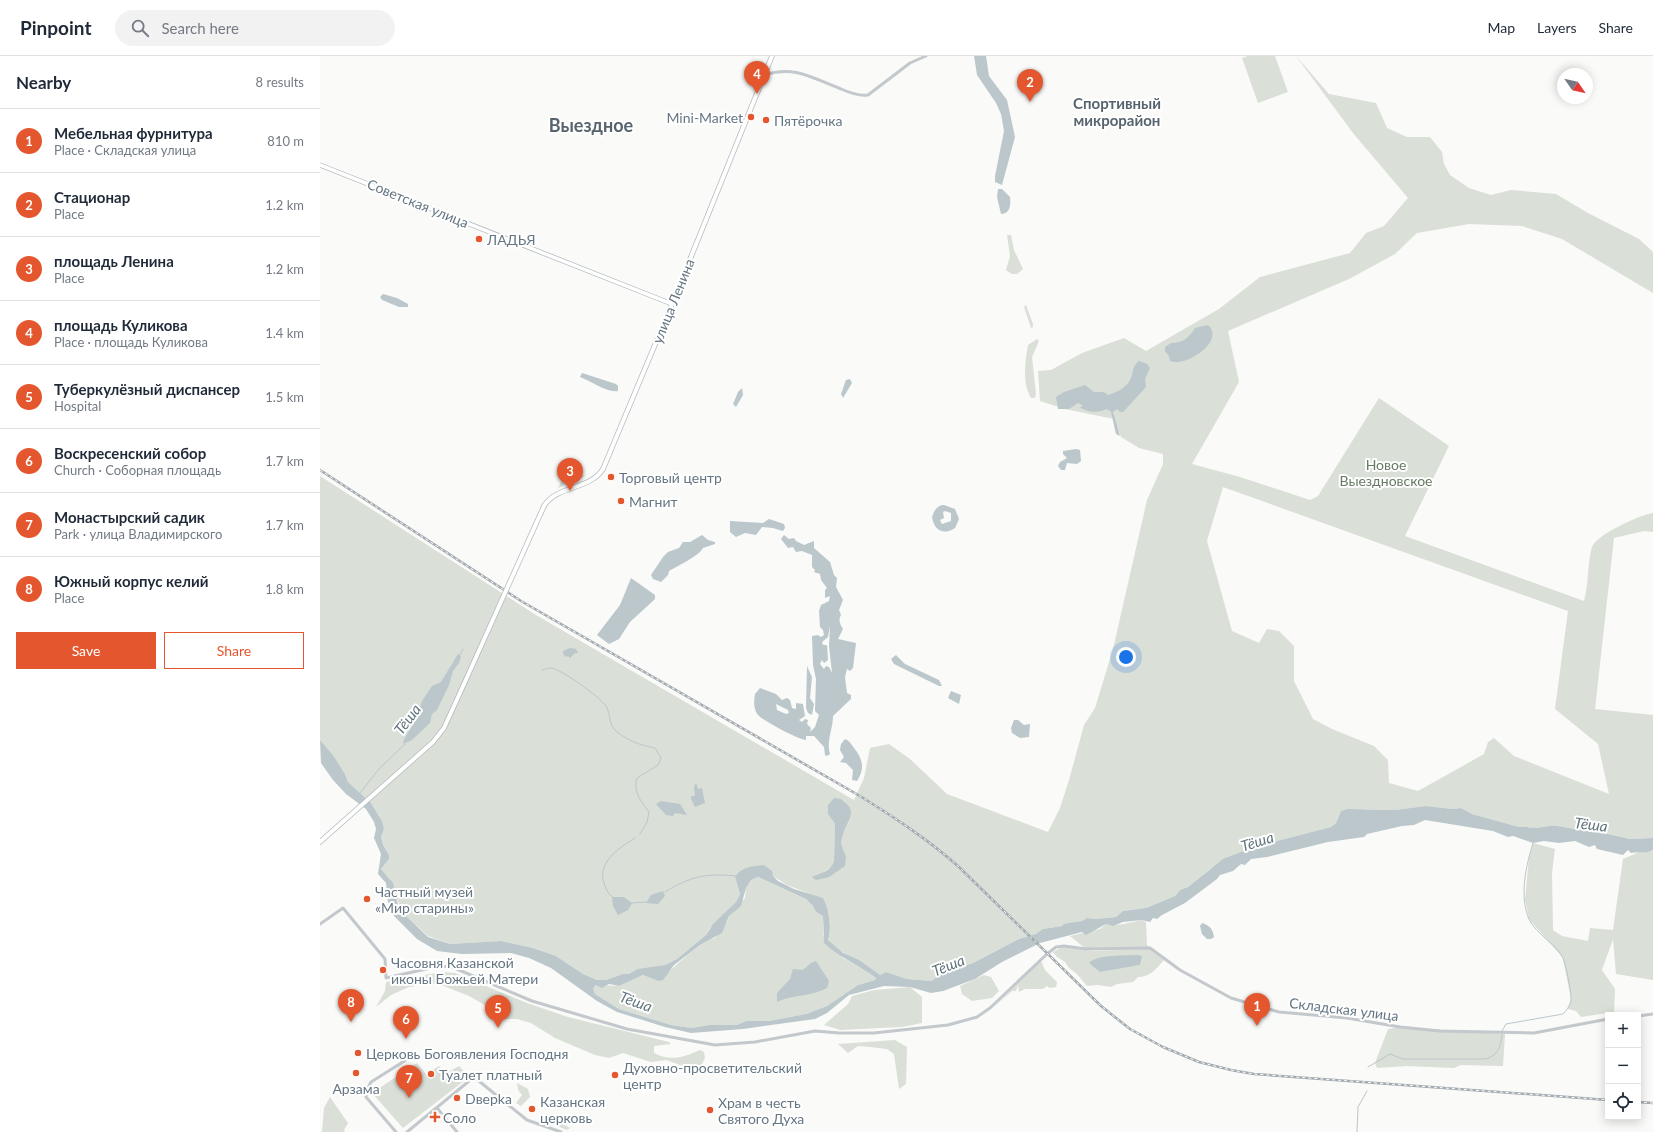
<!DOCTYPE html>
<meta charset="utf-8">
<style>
:root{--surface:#fff;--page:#f2f2f3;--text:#1f2937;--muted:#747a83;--line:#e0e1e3;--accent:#e4572e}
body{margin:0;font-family:Lato,sans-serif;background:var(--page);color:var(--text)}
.controls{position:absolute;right:12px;bottom:12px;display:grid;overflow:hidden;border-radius:0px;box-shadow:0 2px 10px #0003}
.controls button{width:36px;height:36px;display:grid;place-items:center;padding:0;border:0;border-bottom:1px solid var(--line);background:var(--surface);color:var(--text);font:20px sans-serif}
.compass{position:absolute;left:1237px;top:12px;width:36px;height:36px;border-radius:50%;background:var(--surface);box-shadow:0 2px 10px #0003;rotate:124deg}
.you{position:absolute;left:806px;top:601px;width:14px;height:14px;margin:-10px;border:3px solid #fff;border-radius:50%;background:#1a73e8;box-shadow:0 0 0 6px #1a73e833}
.badge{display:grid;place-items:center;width:26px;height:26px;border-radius:50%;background:var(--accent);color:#fff;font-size:13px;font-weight:700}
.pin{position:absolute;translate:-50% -33px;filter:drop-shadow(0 1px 2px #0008)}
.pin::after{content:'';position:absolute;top:21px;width:14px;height:12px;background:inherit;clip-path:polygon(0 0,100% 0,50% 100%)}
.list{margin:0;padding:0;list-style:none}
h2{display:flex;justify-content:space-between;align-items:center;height:52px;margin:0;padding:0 16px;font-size:17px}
h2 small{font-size:13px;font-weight:400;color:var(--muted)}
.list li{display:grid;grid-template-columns:26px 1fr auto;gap:12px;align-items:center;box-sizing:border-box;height:64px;padding:0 16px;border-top:1px solid var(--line)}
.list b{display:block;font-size:15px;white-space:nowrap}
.list p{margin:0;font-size:13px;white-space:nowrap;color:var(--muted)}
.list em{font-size:13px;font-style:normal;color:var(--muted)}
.actions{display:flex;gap:8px;padding:12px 16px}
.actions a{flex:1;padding:9px 0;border:1px solid var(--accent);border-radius:0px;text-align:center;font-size:14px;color:var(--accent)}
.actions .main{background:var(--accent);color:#fff}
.icon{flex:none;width:22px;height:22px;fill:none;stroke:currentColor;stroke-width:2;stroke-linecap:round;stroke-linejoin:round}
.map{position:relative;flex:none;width:1333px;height:1076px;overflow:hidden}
header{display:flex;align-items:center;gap:24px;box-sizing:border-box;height:56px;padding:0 20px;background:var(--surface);border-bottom:1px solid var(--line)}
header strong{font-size:19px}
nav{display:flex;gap:22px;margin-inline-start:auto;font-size:14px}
.search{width:280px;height:36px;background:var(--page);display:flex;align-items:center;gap:10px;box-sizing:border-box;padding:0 14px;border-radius:22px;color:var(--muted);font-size:15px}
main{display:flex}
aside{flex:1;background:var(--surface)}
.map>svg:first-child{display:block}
.green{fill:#dadfd7;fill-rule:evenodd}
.water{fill:#bbc7cb;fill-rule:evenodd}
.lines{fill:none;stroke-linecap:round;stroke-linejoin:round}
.stream{stroke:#bbc7cb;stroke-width:1}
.secondary-casing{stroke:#b3babf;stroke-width:5}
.primary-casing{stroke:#b5babe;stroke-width:5.5}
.tertiary{stroke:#c3c8cc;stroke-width:3}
.secondary{stroke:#fff;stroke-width:3.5}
.primary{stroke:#fff;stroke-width:4}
.rail-casing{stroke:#a2aab0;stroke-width:2.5}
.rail{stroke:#fff;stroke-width:1;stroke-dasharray:3;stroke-linecap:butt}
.primary-bridge-casing{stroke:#b5babe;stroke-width:5.5;stroke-linecap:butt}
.primary-bridge{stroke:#fff;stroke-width:4}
.poi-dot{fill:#e4572e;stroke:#fff;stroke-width:1.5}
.labels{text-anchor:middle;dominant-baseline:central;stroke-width:4;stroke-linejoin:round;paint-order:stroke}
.poi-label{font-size:14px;fill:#657683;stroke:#fff;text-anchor:start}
.street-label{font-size:14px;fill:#657683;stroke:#fff}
.park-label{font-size:14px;fill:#687a64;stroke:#fff}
.neighbourhood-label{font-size:15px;font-weight:bold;fill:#57646e;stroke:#fff}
.water-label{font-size:15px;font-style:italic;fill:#60757c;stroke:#fff}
.district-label{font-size:18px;font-weight:bold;fill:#57646e;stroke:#fff}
</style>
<header>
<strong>Pinpoint</strong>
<div class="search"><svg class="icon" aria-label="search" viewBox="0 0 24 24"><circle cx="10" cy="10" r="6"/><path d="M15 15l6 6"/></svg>Search here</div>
<nav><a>Map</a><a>Layers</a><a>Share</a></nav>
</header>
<main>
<aside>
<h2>Nearby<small>8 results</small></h2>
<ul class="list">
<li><span class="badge">1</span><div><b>Мебельная фурнитура</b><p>Place · Складская улица</p></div><em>810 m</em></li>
<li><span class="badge">2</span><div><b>Стационар</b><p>Place</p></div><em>1.2 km</em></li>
<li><span class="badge">3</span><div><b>площадь Ленина</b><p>Place</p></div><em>1.2 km</em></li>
<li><span class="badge">4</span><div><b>площадь Куликова</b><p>Place · площадь Куликова</p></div><em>1.4 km</em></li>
<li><span class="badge">5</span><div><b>Туберкулёзный диспансер</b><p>Hospital</p></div><em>1.5 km</em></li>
<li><span class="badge">6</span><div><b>Воскресенский собор</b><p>Church · Соборная площадь</p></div><em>1.7 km</em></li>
<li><span class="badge">7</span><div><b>Монастырский садик</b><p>Park · улица Владимирского</p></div><em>1.7 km</em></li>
<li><span class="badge">8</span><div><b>Южный корпус келий</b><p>Place</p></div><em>1.8 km</em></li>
</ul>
<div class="actions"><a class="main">Save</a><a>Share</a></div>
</aside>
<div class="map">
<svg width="1333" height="1076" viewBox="0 0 1333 1076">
<rect width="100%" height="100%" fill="#fafaf8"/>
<path class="green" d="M928,0H955L968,36L938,47L922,2Z
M976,0L1009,38L1056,47L1067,72L1087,81H1110L1122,96L1124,108L1130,119L1149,132L1171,139L1191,134L1236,138L1268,157L1319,183L1333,196V237L1242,183L1202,170L1149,168L1097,177L1075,198L1029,223L908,275L919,326L872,408L920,421L990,444L998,440L1059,342L1129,390L1085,480L1264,545C1269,528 1267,508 1272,491C1277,478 1320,459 1333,457V476L1324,475L1294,482L1275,653L1333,659V782L1310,783L1275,775C1268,776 1246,771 1237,770C1230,769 1222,772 1215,772C1209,772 1205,770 1199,771L1152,758L1141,752L1133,753L1106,750L1075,754L1044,753L1021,755L1016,767L1011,771L937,790L890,813L868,831L860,834L855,840L826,852L803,855L796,861L777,863L767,862L762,865L742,870L723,873L717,878L699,883L653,907L621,917L612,925L587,923L566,916L560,919C542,908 522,899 508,884C512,872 509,853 503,843L467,829L453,820L415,821L420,838L416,846L389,873L386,879L357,903L345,909L324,913L309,918H303L286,924H277L263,918L236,900L213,892L181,885L130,888L108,880L82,856L69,822L61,813L69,803V799L63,789L61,781L64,773L62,765L51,747L28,726L25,718L13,699L0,684V420L216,559L534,744L544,722L550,692L569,688L590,703L627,738L728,776L740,752L749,724L764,669L775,652L793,593L827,444L843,408V398L819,392L801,381L794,363L745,353L720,345L718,315L731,314L762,297L804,282L826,295L899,253L940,221L1030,197L1046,177L1064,170L1088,142L1033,77ZM903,431L1248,555L1235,653L1278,688L1289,738L1194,700L1174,682L1168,686L1164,698L1098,735L1069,727L1068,704L1054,690L1012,673L993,663L974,625V590L959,575L947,573L939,587L912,575L887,485ZM508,758L530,763L522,779V793L509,821L502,817L512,810L514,805L515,768Z
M687,179H691L694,194L703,213L697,218H692L686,214L690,200Z
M706,249L713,268V271L711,272L704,251Z
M717,283L719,285L712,301L716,338L715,342H711C702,327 705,306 708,289Z
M247,414L265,420L238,432Z
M1213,787L1235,793L1232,817L1233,874L1242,880L1268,885L1270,872L1293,874L1303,803L1319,796L1333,795V924L1296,918L1293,883L1282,914L1295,933L1294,956L1261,961L1256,955L1248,953L1251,943L1243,902L1209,863L1205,844L1209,801Z
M438,821L486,843L493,850L496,856L503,860V879L523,902L546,915L556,922L555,924L538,929L507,950L486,958L449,965H426L417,969H389L372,972L351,969L299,953L275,938L273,932L276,929L299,930L323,919L338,925C352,914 378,886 395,882L407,866L409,860L425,842L426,832L431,824Z
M822,864L826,866L827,889L830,892L766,893L750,880L780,873L786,868C797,871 811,866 822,864Z
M742,891L772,895L829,893L844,904C836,913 830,921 818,921L813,926L797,928L791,931L778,929L767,930L757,918L749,912L745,906L737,901L733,896ZM808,900L820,909L791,913L776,903Z
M721,905L725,914L737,926L736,931L730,932L727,930L723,933H705L699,936L698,929L696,935H692L672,953Z
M122,916L135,917L207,947L248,961L349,986L351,988L334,990V997C351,1006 364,1001 380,994L384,996L385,1002L377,1018L373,1019L363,1010L346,1004L331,1006L303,997L289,1002L275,999L235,982L211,967L197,963H184L170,952L149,940L116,927L89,931L71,939L56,951L65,935L66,926Z
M664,919L671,921L679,935L672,942L652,945L642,938L640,930Z
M590,931L602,941V967L582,971L520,974L504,969L528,948L532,940L554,934Z
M1080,971L1185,978L1183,1010L1141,1009L1134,1012L1087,1010L1057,1012L1055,1007L1068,973Z
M575,984L587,991L586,1028L579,1033L574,998L567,993L550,991L538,990L528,997L518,988Z
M97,1007L106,1018L119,1010L125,1018L139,1010L149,1021L83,1072L52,1037Z
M197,1027L208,1033L210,1041L201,1050L196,1047L202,1039L198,1034Z
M10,1041L28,1067L24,1074L25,1076H2L4,1052Z
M227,1059L250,1072L247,1074L227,1066Z"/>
<path class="water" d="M654,0H666L669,20L687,44L695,81L682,129L675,126V120L684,75L681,58L676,47L657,19Z
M678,133H682L690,141C691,149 690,158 681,158L677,141Z
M63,238L77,242L88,248V251H79L62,244L60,241Z
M888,269C906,285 865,312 850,305L849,300L845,295V291L851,287C863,287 869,282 875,272Z
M819,305L827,308L830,312L825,323L826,331L803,356H800L797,353L793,356L800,380L796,378L791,356L787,353C777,357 770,357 759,351H762V349L758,347L749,353H738L736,341L744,336L765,329L774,336H784L788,339C796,337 808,331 811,322C813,316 813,309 819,305Z
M262,317L296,328L298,330V335C287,337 271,325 260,321Z
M530,323L532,327L523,342L521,338L526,324Z
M422,332L423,339L416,351L413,348L418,336Z
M756,393L760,394L761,405L757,408L747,407L745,414H741L738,410L740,406L747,402L743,398V395Z
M624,449L635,453L639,463L635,472C623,480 614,474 612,461C614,455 617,449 624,449ZM625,455L631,457V465L622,468L620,464L624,462L623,456Z
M449,463L464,468L465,472L463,475L453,472L442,471L436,479L425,477L416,481L410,476V465L443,467Z
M382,479L388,484L395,486V488L383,492C379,500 357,510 349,515L348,519L341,526L333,523L331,519L343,501L348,496L359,492L363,486H370Z
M464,479L469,483L474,482L476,485L484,489L494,485V492L510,506L514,519L517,522L516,531L523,544L519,554L521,559C518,564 520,568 523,573L518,583L536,587L533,612L530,615L527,613L525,621L527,637L531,639V643L513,660C513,673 506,685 510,698L507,700L505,699L504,691L494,680H486V684C479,684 442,664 438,659C433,653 434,644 435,638L440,632L456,638L462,644L467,642L470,644L472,652L476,653V647L483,648L485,660L479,664L482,666L485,663L488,664L487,668L491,672L490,676L495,671L499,659L495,655L496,623L493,609L492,580L498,579L501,581L504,579L503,574L500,571L499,555L501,549L509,545L510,540L505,542V534L507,532L501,524L500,518L494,516L495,514L492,511V499L482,495L476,496L473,491L468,492L461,483ZM510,570L509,590L512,617L509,611L506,610L504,613L500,608L502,604L504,607L508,604L507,589H503L502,586L508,581ZM456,648L468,654L469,657L466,658L457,654Z
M311,522L335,539V543L310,566L299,583L289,588L277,579L300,549Z
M250,592L256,593L258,597H255L250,602L248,600L246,601L243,598V595Z
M138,598L141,600L139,607L133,615L129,629L117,654L112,658L110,667L92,684L83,688L84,683L96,664L102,645L112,630L121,626Z
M576,599L585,608L619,624L622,630H619L574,608L571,603Z
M487,610L492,621L490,642L494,648L492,659L488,657L486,652Z
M631,635L641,639L639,648L628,642Z
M694,664H698L704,669L710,668L709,681L700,682L692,677L691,672Z
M525,683C530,685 531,688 534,692C543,703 545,713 537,725L532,724L533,714L526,707L520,706L524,701L520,694L521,688Z
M0,684L13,699L25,718L28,726L51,747L62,765L64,773L61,781L63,789L69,799V803L61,813L73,827L78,849L82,856L108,881L130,888L181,885L213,892L236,900L263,918L277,924H286L303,918H309L318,913L345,909L357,903L386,879L393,868L416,846L420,838L415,821C421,811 433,810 444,809L452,815L453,820L458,825L474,833L503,842C509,853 512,872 508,884L523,897L539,904L560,919L566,916L587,923L612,925L621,917L653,907L699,883L716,878L723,873L742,870L744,868L762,865L767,862L777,863L796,861L803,855L826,852L855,840L860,834L868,831L903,803L937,790L1011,771L1016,767L1021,755L1028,753L1075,754L1106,750L1133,753L1141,752L1152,758L1199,771C1205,770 1209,772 1215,772C1222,772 1230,769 1237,770C1246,771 1268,776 1275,775L1310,783L1333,782V794C1326,798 1318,795 1311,797L1308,794L1303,799L1277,793L1275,789L1269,791L1255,785L1239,787L1224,785L1213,787L1193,780L1188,781L1173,775L1105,764L1094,769L1082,770L1047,778L1044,781L1008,786L947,801L931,803L925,809L921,808L913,815L900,819L897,823L865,847L842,859L837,863L833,862L830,866L822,864L803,866L793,870L786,868L766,879L762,876L720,887L682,906L655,923L623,935L611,937L590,931L564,930L529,939L507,957L495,963L423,973L371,977L345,971L297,956L277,945L231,912L209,902L191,897L142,898L117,895L97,883L74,860L68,846L66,827L58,818L61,798L54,782L56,773L54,766L46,753L26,738L13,724L1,707ZM438,821L486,843L493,850L496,856L503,860L504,887C520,902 539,909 556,922L555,924L538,929L507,950L486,958L449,965H426L417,969H389L372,972L351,969L299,953L275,938L273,932L276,929L282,932L289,928L299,930L323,919L338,925L343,924L354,909L380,889L402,877L409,860L421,850L426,832L431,824Z
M376,727L378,733L382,732L385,747L375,751L371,743V740H375L374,731Z
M514,742L521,743C523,745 528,749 530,752C536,766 512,778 526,800L525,810L509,821L496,824L492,821C501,817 511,815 514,805L515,768L508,758V749Z
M341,745L360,748L367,759L355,757L353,760L346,759L336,748Z
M343,835L345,840L338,848L326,847L331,839Z
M292,841H304L312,847L308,854L298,859L293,850Z
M882,867C889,869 893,873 894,881L891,883H887L882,878L880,870Z
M818,899L822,900L820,909L785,915L780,916L769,907C778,898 805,900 818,899Z
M496,905L509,925L507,932C491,941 473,938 457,946V937L470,923L473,913L483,914L491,907Z"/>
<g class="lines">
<path class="stream" d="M140,599L143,593
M222,614C225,613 228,612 231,612C241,613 280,641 286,650C291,658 288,668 296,675C308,685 320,689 335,692L341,702L338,709L317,722C313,737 321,745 329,756L327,766L320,778
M40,737L59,713L85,688
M345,836C371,820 387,817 416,820
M294,842C289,839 287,835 285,830C275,807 299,792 315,782
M312,847L326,846
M1182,975L1186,968L1243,958C1247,954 1249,951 1251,945C1252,938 1246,910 1243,902C1238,890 1215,877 1209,863C1199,841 1206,809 1213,787
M1048,1011L1070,998L1083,1003H1166C1178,999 1181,991 1182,978
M1037,1076L1038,1051L1047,1035"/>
<g class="secondary-casing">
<path id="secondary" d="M0,109L352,248"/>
</g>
<g class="primary-casing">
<path id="primary" d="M224,450C237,429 270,434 283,413L352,248L452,0
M0,786L113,686L124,672L144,628"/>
</g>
<path class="tertiary" d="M444,19C475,9 492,22 521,33C530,37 538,40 548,39L590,7L606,0
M0,868L23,852L65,903L66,922L119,910L132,911L212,945L307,973L395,989L435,986L495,975L519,977H554L628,969L657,961L670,952L727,898L736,891L744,890L766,893L830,892L860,914L911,942L959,956L1027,962L1080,971L1120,975L1214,977L1288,963
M1318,960L1333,958
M117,1052L137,1076
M76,1076L46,1041L47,1034L51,1026L94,999
M87,1076L154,1021L207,1064L241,1076"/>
<use href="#secondary" class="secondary"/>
<use href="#primary" class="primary"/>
<g class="rail-casing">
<path id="rail" d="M0,414L201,545L540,740C575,762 609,784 639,811L781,950L810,973L843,991L879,1006L911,1014L934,1018L1288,1044
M1318,1046L1333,1047"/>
</g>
<use href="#rail" class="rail"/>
<g class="primary-bridge-casing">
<path id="primary-bridge" d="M144,628L224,450"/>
</g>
<use href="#primary-bridge" class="primary-bridge"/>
</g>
<g class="poi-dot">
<circle cx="431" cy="61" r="4"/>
<circle cx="446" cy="64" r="4"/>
<circle cx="159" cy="183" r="4"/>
<circle cx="291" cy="421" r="4"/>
<circle cx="301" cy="445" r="4"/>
<circle cx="47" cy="843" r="4"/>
<circle cx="63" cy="914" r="4"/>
<circle cx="38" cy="997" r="4"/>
<circle cx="36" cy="1017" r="4"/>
<circle cx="111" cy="1018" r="4"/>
<circle cx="295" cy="1019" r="4"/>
<circle cx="137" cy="1042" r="4"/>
<circle cx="212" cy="1053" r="4"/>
<circle cx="390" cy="1054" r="4"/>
<path d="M113 1055h4v4h4v4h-4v4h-4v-4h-4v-4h4z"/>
</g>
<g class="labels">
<g class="poi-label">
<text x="423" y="61" text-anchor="end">Mini-Market</text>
<text x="454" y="64">Пятёрочка</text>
<text x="167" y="183">ЛАДЬЯ</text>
<text x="299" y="421">Торговый центр</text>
<text x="309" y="445">Магнит</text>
<text x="55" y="835">Частный музей<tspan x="55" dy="16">«Мир старины»</tspan></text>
<text x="71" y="906">Часовня Казанской<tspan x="71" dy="16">иконы Божьей Матери</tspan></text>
<text x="46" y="997">Церковь Богоявления Господня</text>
<text x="303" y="1011">Духовно-просветительский<tspan x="303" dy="16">центр</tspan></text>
<text x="119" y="1018">Туалет платный</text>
<text x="36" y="1032" text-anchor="middle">Арзама</text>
<text x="145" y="1042">Dверkа</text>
<text x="220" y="1045">Казанская<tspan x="220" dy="16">церковь</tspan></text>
<text x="398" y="1046">Храм в честь<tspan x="398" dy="16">Святого Духа</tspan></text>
<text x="123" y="1061">Соло</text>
</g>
<g class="street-label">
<text transform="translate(98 147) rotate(22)">Советская улица</text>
<text transform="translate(353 245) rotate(-68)">улица Ленина</text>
<text transform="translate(1024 953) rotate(7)">Складская улица</text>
</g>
<g class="park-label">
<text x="1066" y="408">Новое<tspan x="1066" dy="16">Выездновское</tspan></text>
</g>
<g class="neighbourhood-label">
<text x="797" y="47">Спортивный<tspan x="797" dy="17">микрорайон</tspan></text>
</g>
<g class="water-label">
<text transform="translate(87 663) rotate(-53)">Тёша</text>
<text transform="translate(1271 768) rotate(7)">Тёша</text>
<text transform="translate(937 785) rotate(-17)">Тёша</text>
<text transform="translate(628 909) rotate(-22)">Тёша</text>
<text transform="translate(316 945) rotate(20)">Тёша</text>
</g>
<g class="district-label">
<text x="271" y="69">Выездное</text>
</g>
</g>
</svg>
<div class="controls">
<button>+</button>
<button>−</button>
<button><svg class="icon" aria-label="locate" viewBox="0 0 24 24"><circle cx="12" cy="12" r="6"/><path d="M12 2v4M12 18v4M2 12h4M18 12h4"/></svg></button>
</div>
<svg class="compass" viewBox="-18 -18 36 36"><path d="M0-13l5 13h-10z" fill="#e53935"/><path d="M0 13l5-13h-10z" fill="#747a83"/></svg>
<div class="you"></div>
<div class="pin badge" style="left:937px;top:970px">1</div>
<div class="pin badge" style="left:710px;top:46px">2</div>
<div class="pin badge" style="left:250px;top:435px">3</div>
<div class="pin badge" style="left:437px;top:38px">4</div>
<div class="pin badge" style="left:178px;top:972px">5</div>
<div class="pin badge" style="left:86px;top:983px">6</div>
<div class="pin badge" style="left:89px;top:1042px">7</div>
<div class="pin badge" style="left:31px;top:966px">8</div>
</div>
</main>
